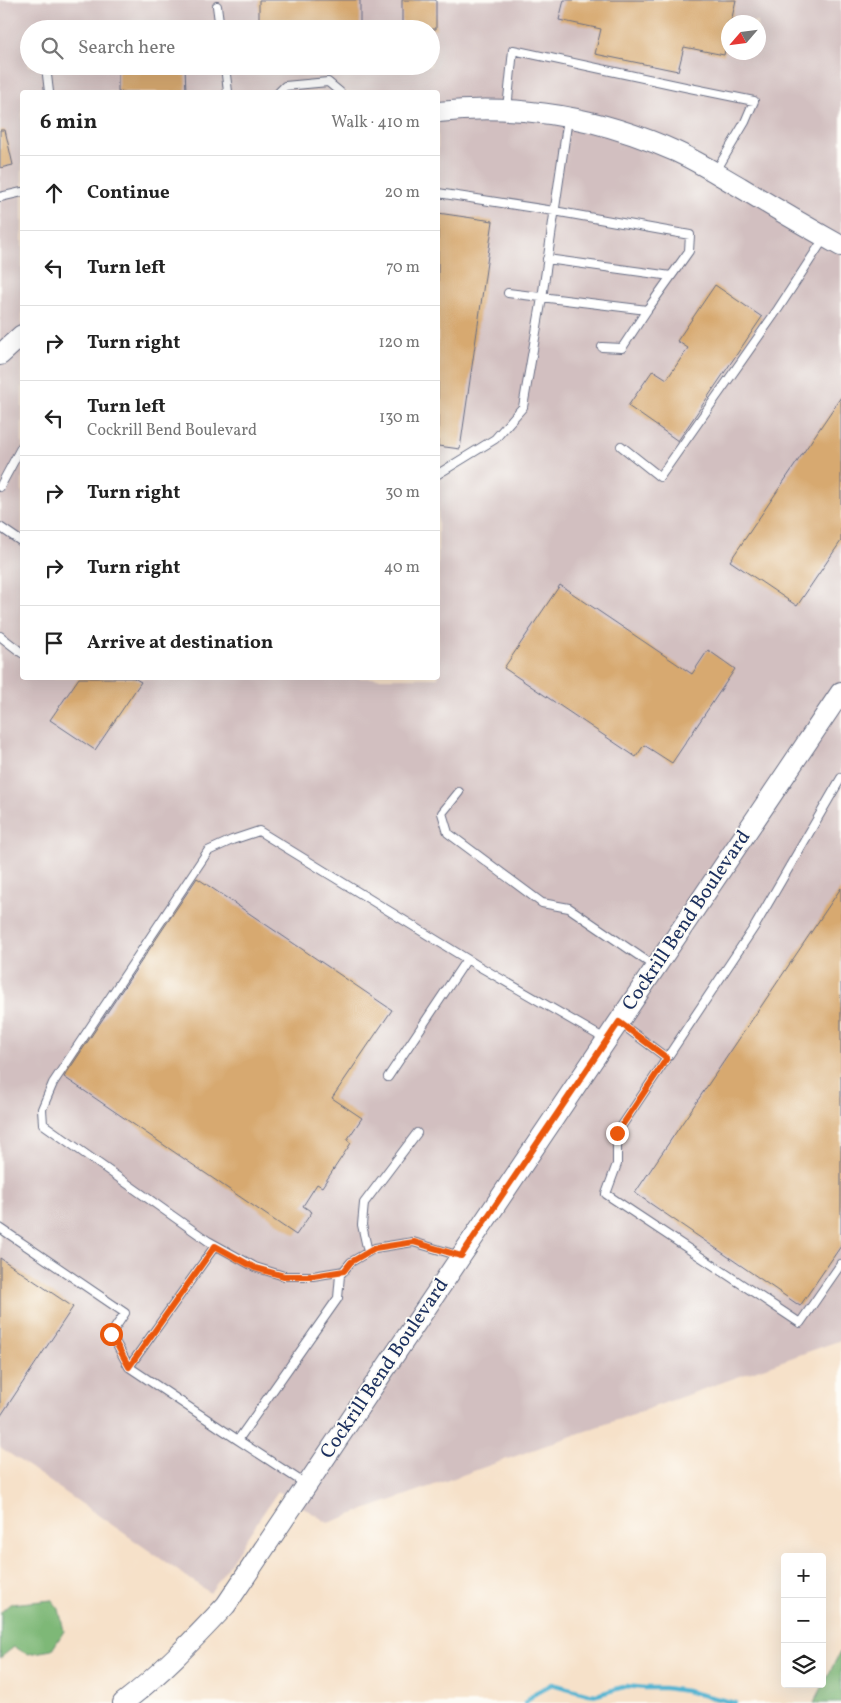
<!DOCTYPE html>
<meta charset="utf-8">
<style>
:root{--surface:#fff;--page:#f2f2f2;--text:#222;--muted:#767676;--line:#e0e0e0}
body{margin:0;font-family:Vollkorn,serif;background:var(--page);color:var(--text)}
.controls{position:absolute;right:15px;bottom:15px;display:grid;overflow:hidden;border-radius:5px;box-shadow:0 5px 20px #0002}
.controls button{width:45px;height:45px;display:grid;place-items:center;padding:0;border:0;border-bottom:1px solid var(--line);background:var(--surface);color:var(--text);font:25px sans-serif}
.compass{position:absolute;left:721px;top:15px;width:45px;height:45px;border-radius:50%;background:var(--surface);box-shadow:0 5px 20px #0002;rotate:242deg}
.stop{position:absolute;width:15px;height:15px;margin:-11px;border:4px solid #ea580c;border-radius:50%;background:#fff}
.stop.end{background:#ea580c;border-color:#fff;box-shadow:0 1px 5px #0008}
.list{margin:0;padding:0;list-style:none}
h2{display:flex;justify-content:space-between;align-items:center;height:65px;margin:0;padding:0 20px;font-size:21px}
h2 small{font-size:16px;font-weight:400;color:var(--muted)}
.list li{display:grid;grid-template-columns:32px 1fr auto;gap:15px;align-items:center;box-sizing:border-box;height:75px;padding:0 20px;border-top:1px solid var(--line)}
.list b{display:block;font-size:19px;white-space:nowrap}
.list p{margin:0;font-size:16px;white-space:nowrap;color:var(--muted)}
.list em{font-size:16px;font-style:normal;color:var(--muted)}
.icon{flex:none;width:28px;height:28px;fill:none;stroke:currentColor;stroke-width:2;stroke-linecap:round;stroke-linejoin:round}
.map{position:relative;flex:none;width:841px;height:1703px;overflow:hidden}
.search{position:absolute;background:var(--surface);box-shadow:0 5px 20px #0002;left:20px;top:20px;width:420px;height:55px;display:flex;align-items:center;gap:12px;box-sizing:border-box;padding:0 18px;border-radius:28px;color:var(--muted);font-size:19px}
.panel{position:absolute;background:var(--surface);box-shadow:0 5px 20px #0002;left:20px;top:90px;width:420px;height:590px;border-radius:5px}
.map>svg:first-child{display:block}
.industrial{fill:#d2bfc0;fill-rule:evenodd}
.forest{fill:#7eb877;stroke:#4c746a}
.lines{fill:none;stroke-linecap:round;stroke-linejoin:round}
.stream{stroke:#52b4d1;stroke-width:4.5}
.building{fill:#d7a970}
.service-casing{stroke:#686d83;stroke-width:10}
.tertiary-casing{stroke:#686d83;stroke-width:22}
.service{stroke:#fff;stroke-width:8}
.tertiary{stroke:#fff;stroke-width:20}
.route{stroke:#ea580c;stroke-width:6}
.labels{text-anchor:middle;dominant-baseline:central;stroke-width:4;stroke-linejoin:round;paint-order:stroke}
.street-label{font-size:20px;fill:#1b2f5e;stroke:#fdfcf7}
</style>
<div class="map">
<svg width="841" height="1703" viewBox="0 0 841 1703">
<rect width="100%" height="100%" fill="#fdfcf7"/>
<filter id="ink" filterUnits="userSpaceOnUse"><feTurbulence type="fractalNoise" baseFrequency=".02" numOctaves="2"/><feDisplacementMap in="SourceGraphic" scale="10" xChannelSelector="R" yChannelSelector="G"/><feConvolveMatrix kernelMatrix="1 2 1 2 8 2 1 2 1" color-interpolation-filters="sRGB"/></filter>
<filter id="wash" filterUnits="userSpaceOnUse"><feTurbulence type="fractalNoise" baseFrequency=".0096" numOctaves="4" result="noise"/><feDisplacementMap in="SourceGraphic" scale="20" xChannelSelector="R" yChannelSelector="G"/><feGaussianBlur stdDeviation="1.12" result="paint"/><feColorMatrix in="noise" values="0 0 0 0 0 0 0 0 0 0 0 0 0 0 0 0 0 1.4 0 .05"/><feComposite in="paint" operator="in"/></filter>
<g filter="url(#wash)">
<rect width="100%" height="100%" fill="#f6e1c9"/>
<path class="industrial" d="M0,0H841V1340L328,1523L278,1491L210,1593L0,1447ZM728,22H758V52H728ZM29,29H431V66H29ZM22,92H438V678H22Z"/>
<path class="forest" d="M52,1600L59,1609L64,1631L52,1650L28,1654L14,1647L0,1658L1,1612L10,1604Z
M841,1650V1703H814Z"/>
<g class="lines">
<path class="stream" d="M525,1703L535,1693L552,1684L589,1694L597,1695L626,1686L645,1688H665L686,1691L735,1703"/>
</g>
<g id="blocks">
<path class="building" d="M259,0H360V29H259Z
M402,0H436V29H402Z
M564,0H736L731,22H728V35L724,55L684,47L678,71L595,54L601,29L559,20Z
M118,66H185L186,92H118Z
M0,130H5L13,165L0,168Z
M438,213L493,221L460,449L438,446Z
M715,285L762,317L678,441L628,406L653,370L667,379L688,348L677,341Z
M841,397V541L797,606L730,561Z
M560,585L692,674L708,650L735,669L672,763L644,745L636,757L504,668Z
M79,678H134L141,682L95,750L50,720Z
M197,878L392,1010L332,1098L362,1118L347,1140L351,1143L322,1187L317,1184L303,1206L312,1212L296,1235L64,1077Z
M841,888V1246L800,1306L635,1193Z
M0,1258L73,1307L0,1417Z"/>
</g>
</g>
<g filter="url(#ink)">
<use href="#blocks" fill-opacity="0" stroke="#686d83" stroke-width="1"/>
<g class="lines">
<g class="service-casing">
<path id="service" d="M217,6L220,29
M225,66L228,92
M47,75L49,92
M279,92L285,86L328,82L340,92
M507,109L513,50L685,87L754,101L745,122L716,171
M438,193L554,211L690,235L689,251L647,310L622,348L602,347
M0,197L22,192
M547,259L671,276
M508,293L647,310
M621,446L660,477L778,309L825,237
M438,474L495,439L523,407L542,298L568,118
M0,487L22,446
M0,527L22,542
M0,636L22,653
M841,778L755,926L617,1133V1164L606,1194L800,1323L841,1264
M459,792L442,813L448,833L542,903L569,908L654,966
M620,1023L667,1058
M388,1077L467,959
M0,1228L125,1313L111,1334L129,1367
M215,1246L129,1367L238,1440
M368,1252L362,1225L364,1203L417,1133
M344,1271L313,1276H284L255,1267L208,1241L43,1124L42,1109L53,1083L208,851L232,840L259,831L475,964L605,1039
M307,1485L238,1440L338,1298L340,1275L351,1262L375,1248L413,1242L460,1256"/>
</g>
<g class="tertiary-casing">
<path id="tertiary" d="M438,112C520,103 602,118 677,152C699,162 719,175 740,187C773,207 807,227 841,246
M0,355L22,335
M123,1703C161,1674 193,1640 226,1605L841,692"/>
</g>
<use href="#service" class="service"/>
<use href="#tertiary" class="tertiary"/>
</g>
</g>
<g class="lines" filter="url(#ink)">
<path class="route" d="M111,1334L129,1367L215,1246L255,1268L284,1276H313L344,1271L351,1262L375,1248L414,1242L461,1256L619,1022L667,1058L617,1133"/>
</g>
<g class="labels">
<g class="street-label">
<text transform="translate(687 921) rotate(-56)">Cockrill Bend Boulevard</text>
<text transform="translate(385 1369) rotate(-56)">Cockrill Bend Boulevard</text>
</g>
</g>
</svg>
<div class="controls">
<button>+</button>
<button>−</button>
<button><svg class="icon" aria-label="layers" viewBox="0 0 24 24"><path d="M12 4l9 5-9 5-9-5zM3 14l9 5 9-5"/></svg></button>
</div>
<svg class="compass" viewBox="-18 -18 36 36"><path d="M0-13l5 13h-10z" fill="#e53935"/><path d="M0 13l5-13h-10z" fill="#767676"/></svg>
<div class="stop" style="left:111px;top:1334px"></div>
<div class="stop end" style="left:617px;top:1133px"></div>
<div class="search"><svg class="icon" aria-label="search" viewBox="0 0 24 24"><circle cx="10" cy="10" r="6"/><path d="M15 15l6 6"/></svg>Search here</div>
<section class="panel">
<h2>6 min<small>Walk · 410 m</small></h2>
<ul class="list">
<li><svg class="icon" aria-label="ahead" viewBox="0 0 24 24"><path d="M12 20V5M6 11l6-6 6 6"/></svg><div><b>Continue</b></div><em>20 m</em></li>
<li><svg class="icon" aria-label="left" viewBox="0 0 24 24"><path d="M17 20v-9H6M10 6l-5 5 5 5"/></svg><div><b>Turn left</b></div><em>70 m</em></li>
<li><svg class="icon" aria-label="right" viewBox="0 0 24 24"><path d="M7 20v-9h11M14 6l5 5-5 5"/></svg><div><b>Turn right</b></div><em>120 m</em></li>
<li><svg class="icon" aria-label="left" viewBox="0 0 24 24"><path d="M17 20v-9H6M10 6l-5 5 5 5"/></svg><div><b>Turn left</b><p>Cockrill Bend Boulevard</p></div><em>130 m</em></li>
<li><svg class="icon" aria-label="right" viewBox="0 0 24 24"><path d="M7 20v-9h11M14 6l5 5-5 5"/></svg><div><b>Turn right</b></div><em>30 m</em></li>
<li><svg class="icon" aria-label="right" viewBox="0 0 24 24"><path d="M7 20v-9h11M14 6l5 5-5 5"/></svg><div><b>Turn right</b></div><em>40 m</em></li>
<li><svg class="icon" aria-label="arrive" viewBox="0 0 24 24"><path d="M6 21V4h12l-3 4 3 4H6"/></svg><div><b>Arrive at destination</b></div></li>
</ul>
</section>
</div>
